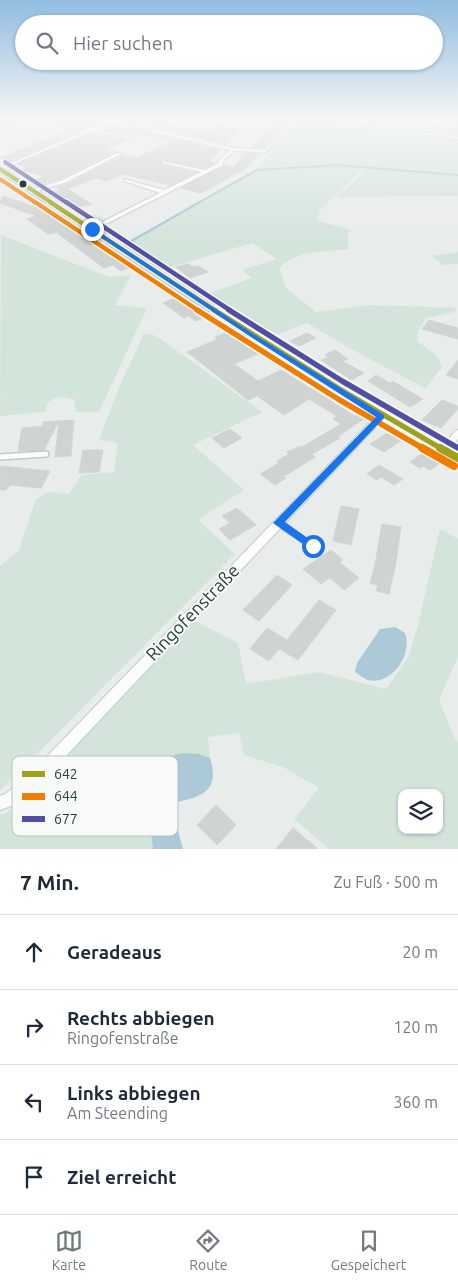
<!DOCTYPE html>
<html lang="de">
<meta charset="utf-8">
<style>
:root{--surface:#fff;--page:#f2f2f3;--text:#1f2937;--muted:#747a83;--line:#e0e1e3;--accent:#6a7c7a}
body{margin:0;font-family:Ubuntu,sans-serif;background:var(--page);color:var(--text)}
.controls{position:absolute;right:15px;bottom:15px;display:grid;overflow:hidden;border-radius:10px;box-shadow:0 1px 4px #0004}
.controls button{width:45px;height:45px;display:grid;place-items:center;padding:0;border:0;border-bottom:1px solid var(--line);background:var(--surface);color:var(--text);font:25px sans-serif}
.stop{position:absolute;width:15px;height:15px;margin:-11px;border:4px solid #1a73e8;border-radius:50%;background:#fff}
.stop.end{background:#1a73e8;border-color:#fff;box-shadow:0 1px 5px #0008}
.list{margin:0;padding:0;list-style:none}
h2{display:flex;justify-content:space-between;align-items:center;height:65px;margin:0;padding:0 20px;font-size:21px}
h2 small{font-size:16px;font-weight:400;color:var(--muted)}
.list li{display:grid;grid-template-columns:32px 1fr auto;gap:15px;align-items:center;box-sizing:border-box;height:75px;padding:0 20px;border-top:1px solid var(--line)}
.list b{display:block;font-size:19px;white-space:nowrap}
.list p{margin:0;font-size:16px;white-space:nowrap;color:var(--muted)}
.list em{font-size:16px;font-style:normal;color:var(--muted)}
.icon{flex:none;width:28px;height:28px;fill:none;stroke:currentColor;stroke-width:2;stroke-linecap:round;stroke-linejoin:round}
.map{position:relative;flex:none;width:458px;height:849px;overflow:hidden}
.search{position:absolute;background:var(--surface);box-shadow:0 1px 4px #0004;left:15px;right:15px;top:15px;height:55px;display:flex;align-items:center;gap:12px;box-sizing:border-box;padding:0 18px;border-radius:28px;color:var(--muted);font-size:19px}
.sheet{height:365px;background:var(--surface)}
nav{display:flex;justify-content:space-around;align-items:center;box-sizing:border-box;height:70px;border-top:1px solid var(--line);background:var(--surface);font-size:14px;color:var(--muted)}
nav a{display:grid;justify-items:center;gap:2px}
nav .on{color:var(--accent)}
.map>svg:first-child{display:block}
.green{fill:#d3e4db;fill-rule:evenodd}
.water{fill:#acc9d7}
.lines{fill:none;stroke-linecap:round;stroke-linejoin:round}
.stream-far1{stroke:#acc9d7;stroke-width:2}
.stream{stroke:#acc9d7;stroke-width:2.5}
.building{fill:#cfd3d2;stroke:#d1d5d4}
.service-far1-casing{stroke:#c5c9c8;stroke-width:4}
.service-casing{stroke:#c5c9c8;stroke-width:8}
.minor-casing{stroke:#c5c9c8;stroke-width:2}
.tertiary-casing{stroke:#c5c9c8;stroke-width:3}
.secondary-casing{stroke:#c2c8c6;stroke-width:3}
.service-far1{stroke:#fcfcfc;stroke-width:2.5}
.service{stroke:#fcfcfc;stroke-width:5}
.minor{fill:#fcfcfc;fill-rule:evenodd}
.tertiary{fill:#fcfcfc;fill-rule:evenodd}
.secondary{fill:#fcfcfc;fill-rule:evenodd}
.bus-1-far3-casing{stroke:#f7faf9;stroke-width:5.5}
.bus-1-far2-casing{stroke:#f7faf9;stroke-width:7}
.bus-1-far1-casing{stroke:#f7faf9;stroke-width:9}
.bus-1-casing{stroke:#f7faf9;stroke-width:11}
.bus-2-far3-casing{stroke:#f7faf9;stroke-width:5.5}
.bus-2-far2-casing{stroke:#f7faf9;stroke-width:7}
.bus-2-far1-casing{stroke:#f7faf9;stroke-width:9}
.bus-2-casing{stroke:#f7faf9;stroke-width:11}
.bus-3-far2-casing{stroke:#f7faf9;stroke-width:5.5}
.bus-3-far1-casing{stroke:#f7faf9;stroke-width:7}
.bus-3-casing{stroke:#f7faf9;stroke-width:9}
.bus-1-far3{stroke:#9da11b;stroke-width:4}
.bus-1-far2{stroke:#9da11b;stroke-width:4.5}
.bus-1-far1{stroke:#9da11b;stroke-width:5.5}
.bus-1{stroke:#9da11b;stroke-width:8}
.bus-2-far3{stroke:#ef7d00;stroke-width:4}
.bus-2-far2{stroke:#ef7d00;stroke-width:4.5}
.bus-2-far1{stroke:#ef7d00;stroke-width:5.5}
.bus-2{stroke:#ef7d00;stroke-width:8}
.bus-3-far2{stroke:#524ea2;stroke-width:4}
.bus-3-far1{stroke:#524ea2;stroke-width:4.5}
.bus-3{stroke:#524ea2;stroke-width:5.5}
.route{fill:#1a73e8}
.bus-dot{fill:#263f3d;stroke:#f7faf9;stroke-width:2}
.labels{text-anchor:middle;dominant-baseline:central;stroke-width:4;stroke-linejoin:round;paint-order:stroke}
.near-street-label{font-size:18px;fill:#263f3d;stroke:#f7faf9}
.key{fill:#f7faf9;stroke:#b8c2c1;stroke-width:1}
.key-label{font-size:14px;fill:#263f3d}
</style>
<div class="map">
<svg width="458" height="849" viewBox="0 0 458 849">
<rect width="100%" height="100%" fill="#e8eceb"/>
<path class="green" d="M297,118L458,140V174L338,164L270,167L266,169L339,166L458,175V196L336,197L363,173L360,172L319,211L318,221L351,230L347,235L349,249C328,252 292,250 279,269L287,289L316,312L369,305L457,308L454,312L426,318L418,331L417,341L437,356L442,367L425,388L351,349L307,323L268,338L202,296L252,278L242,270L277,259L252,243L161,270L122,245L257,168L270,153L266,152Z
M1,235L109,277L131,275L115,305L147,308L99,412H76L74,400C64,396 57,396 48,402L45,412L0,416Z
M458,252V264L443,265L432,256Z
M144,334L154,335L165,342L262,412L193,445L244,490L198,520L235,554L0,791V566L19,550L36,499L48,492L69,494L82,475L114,472L118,443L99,440L120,385Z
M440,529L458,539V657L439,700L455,740L458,742V849H329L294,819L319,788L285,768L244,755L239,733L208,737L210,758C188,750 167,755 145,762C133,780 123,795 124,817L151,834L153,849H0V815L6,813L35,789L193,620L238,643L246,684L319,672L386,689L408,658L418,625ZM402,793H439V830H402Z"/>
<path class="water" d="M395,627L405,633C413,654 392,686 368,680C364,679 359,674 355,672L357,663L380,629Z
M184,753L199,754L210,758C216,778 214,791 193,798C184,801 179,800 171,806L183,849H153L151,834L124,817C123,795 133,780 145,761Z"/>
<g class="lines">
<path class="stream-far1" d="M198,203L257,170L337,165L458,175"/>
<path class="stream" d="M128,243L200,202"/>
</g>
<path class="building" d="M11,118H45L50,124L56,122V118L108,119L9,162L0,158L70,130L33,121L34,120L6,130L0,128V122Z
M118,118L157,122L175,125L173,126L208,131L216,125L242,128L226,144Z
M281,118H292L265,148L252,147Z
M384,118H427L436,119V122L407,119L403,123L405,125L434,129L384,124Z
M454,118H458V134L449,133Z
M112,124L220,150L208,161L215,163L205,168L161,160L162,165L195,173L170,185L123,174L107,181L97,178L63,190L55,188L68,184L123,155L136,158L173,141L139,134L130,138L128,135L102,129Z
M92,133L126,140L105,150L114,152L62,178L44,184L33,181L44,176L21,170L28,167L18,164Z
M246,153L259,154L246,168L203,192L199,193L181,188L225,165L233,167Z
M67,189L92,204L79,207L54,192Z
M3,196L33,206L36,205L116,261L120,260L131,267L121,271L113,265L104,268L56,232L48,234L27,219L36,216L0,203Z
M188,264L193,267L199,266L208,272L190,278L176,267Z
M176,298L197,311L206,317L196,321L188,316L184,318L163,303Z
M429,320L458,328V339L422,329Z
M228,332L260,353L234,364L258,381L281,370L355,416L362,412L365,418L337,437L340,438L312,454L315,457L283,477L286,478L275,485L260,474L279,463L277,461L289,454L287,452L301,446L302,447L341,424L333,419L337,416L309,399L284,415L257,396L248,400L187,352L218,339L215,337Z
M307,333L316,338L299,346L290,341Z
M335,350L348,359L342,361L364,373L352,380L321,360L328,357L325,355Z
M458,360V379L446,375Z
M376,375L390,383L392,381L423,399L410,407L368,381Z
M442,400L458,406V409L441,428L422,420Z
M74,420L71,456L55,457L59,421L44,450L18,451L22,428L43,426V422Z
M230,429L242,438L224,448L212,438Z
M389,432L402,440L384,452L370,444Z
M83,450H103L99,472L79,473Z
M423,453L440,463L430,470L423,466L420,468L410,462Z
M379,465L403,479L394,485L381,477L377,480L367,474Z
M0,466L50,471L41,488L10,485L6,490H0Z
M341,506L359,509L351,545L333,541Z
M237,508L256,525L230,540L219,529L230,523L222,516Z
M382,524L401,527L395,568L389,594L376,591L378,585L370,583L375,565Z
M331,550L343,560L339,562L359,578L344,590L330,578L321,584L303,569Z
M277,575L292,585L259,621L243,610Z
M319,600L336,610L298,660L279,649L269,661L250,649L267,628L287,640Z
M216,805L236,825L217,845L197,825Z
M293,828L318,849H276Z"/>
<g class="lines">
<g class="service-far1-casing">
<path id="service-far1" d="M48,118L54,120L50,121"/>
</g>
<g class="service-casing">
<path id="service" d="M0,457L46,454
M279,524L313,546"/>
</g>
<g class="minor-casing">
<path id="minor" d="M110,118L233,148L266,150L268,151L266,152L234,151L223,161V165L92,231L90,230V228L160,193L124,181V179L164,190L201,172L162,163V161L205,170L218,163L219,160L230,150L112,122L96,130L128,137V139L92,131L0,170V168L110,120Z
M305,118H317L458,137V139Z
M407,121L442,125L444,126L442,127L405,123Z
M117,153L121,154L67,182L31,193L28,191L63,180Z
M381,413L384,414L385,416L384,418L35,789L14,805L0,810V796L5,794L25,779L378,414Z
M458,430V439L447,453H441L439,451L441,449L455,431Z"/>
</g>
<g class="tertiary-casing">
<path id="tertiary" d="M0,167L259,336L385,414L458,453V462L377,418L253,340L0,172Z"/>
</g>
<g class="secondary-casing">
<path id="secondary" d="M0,118H4L1,120Z"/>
</g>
<use href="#service-far1" class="service-far1"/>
<use href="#service" class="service"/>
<use href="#minor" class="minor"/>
<use href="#tertiary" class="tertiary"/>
<use href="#secondary" class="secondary"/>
<g class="bus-1-far3-casing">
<path id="bus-1-far3" d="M0,169L52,203"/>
</g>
<g class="bus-1-far2-casing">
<path id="bus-1-far2" d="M50,202L216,311"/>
</g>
<g class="bus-1-far1-casing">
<path id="bus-1-far1" d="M214,310L341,390L442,449"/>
</g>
<g class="bus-1-casing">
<path id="bus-1" d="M440,448L458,458"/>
</g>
<g class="bus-2-far3-casing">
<path id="bus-2-far3" d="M0,179L36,203"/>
</g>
<g class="bus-2-far2-casing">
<path id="bus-2-far2" d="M35,202L199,311"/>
</g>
<g class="bus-2-far1-casing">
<path id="bus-2-far1" d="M197,310L338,399L424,449"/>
</g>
<g class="bus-2-casing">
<path id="bus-2" d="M422,448L454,466"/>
</g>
<g class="bus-3-far2-casing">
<path id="bus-3-far2" d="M5,162L67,203"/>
</g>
<g class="bus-3-far1-casing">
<path id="bus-3-far1" d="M66,202L231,311"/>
</g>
<g class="bus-3-casing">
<path id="bus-3" d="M229,310L342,381L458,448"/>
</g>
<use href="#bus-1-far3" class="bus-1-far3"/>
<use href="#bus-1-far2" class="bus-1-far2"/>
<use href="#bus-1-far1" class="bus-1-far1"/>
<use href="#bus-1" class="bus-1"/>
<use href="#bus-2-far3" class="bus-2-far3"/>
<use href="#bus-2-far2" class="bus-2-far2"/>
<use href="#bus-2-far1" class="bus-2-far1"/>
<use href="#bus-2" class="bus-2"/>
<use href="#bus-3-far2" class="bus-3-far2"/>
<use href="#bus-3-far1" class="bus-3-far1"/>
<use href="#bus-3" class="bus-3"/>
</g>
<linearGradient id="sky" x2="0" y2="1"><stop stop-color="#90bce1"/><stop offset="0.5" stop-color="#f5f6f6"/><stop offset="1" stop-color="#f5f6f6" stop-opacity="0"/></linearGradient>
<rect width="458" height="237" fill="url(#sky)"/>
<path class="route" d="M90,228H93L258,337L384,415V418L285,522L316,544V549H310L273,523L376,417L254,339L90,230Z"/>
<circle class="bus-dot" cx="23" cy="184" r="4.5"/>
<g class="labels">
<g class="near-street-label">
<text transform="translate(192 612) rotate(-46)">Ringofenstraße</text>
</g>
</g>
<rect x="12" y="756" width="166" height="80" rx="8" class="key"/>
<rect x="22" y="771" width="23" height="6" fill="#9da11b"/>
<rect x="22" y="793" width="23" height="7" fill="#ef7d00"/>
<rect x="22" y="816" width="23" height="6" fill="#524ea2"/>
<g class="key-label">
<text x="54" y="779">642</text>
<text x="54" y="801">644</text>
<text x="54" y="824">677</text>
</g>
</svg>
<div class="controls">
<button><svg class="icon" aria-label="layers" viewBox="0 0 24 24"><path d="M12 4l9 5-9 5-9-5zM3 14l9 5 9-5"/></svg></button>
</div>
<div class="stop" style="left:313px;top:546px"></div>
<div class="stop end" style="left:92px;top:229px"></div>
<div class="search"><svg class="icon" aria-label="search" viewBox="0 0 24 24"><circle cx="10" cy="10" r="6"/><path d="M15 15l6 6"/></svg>Hier suchen</div>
</div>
<section class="sheet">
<h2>7 Min.<small>Zu Fuß · 500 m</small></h2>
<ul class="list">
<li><svg class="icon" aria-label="ahead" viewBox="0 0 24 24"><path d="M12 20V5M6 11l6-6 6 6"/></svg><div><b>Geradeaus</b></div><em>20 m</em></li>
<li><svg class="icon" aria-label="right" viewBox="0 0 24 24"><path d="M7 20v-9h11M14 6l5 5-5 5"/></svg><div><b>Rechts abbiegen</b><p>Ringofenstraße</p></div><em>120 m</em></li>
<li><svg class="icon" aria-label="left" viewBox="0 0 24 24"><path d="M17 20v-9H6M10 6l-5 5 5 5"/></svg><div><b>Links abbiegen</b><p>Am Steending</p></div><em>360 m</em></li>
<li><svg class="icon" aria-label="arrive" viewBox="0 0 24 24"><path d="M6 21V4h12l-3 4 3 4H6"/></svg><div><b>Ziel erreicht</b></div></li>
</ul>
</section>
<nav>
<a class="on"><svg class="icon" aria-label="map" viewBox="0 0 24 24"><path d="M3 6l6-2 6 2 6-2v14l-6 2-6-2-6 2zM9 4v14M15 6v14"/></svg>Karte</a>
<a><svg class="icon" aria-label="directions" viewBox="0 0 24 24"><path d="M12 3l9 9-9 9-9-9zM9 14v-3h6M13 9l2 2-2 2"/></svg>Route</a>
<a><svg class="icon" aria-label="saved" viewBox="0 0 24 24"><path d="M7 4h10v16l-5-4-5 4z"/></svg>Gespeichert</a>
</nav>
